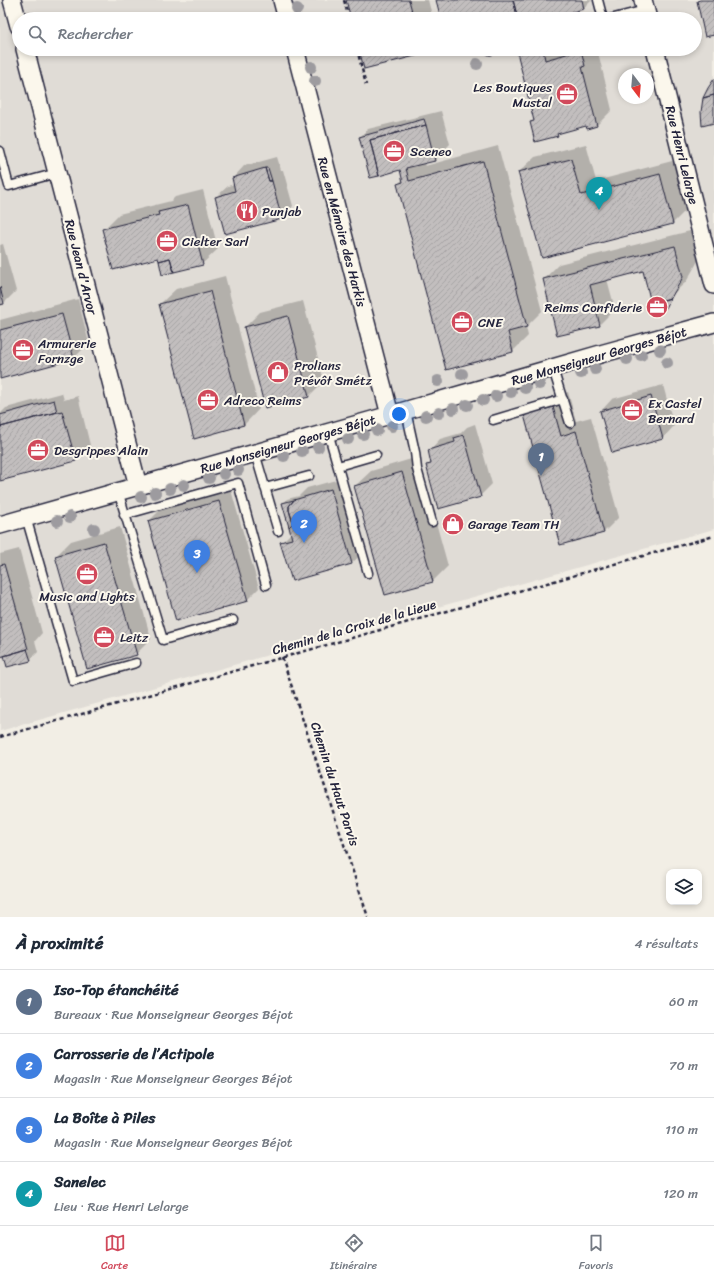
<!DOCTYPE html>
<html lang="fr">
<meta charset="utf-8">
<style>
:root{--surface:#fff;--page:#f6f6f7;--text:#1f2937;--muted:#747a83;--line:#e0e1e3;--accent:#d1495b}
body{margin:0;font-family:Sriracha,sans-serif;background:var(--page);color:var(--text)}
.controls{position:absolute;right:12px;bottom:12px;display:grid;overflow:hidden;border-radius:8px;box-shadow:0 2px 6px #0003}
.controls button{width:36px;height:36px;display:grid;place-items:center;padding:0;border:0;border-bottom:1px solid var(--line);background:var(--surface);color:var(--text);font:20px sans-serif}
.compass{position:absolute;left:618px;top:68px;width:36px;height:36px;border-radius:50%;background:var(--surface);box-shadow:0 2px 6px #0003;rotate:164deg}
.you{position:absolute;left:399px;top:414px;width:14px;height:14px;margin:-10px;border:3px solid #fff;border-radius:50%;background:#1a73e8;box-shadow:0 0 0 6px #1a73e833}
.badge{display:grid;place-items:center;width:26px;height:26px;border-radius:50%;background:var(--accent);color:#fff;font-size:13px;font-weight:700}
.pin{position:absolute;translate:-50% -33px;filter:drop-shadow(0 1px 2px #0008)}
.pin::after{content:'';position:absolute;top:21px;width:14px;height:12px;background:inherit;clip-path:polygon(0 0,100% 0,50% 100%)}
.list{margin:0;padding:0;list-style:none}
h2{display:flex;justify-content:space-between;align-items:center;height:52px;margin:0;padding:0 16px;font-size:17px}
h2 small{font-size:13px;font-weight:400;color:var(--muted)}
.list li{display:grid;grid-template-columns:26px 1fr auto;gap:12px;align-items:center;box-sizing:border-box;height:64px;padding:0 16px;border-top:1px solid var(--line)}
.list b{display:block;font-size:15px;white-space:nowrap}
.list p{margin:0;font-size:13px;white-space:nowrap;color:var(--muted)}
.list em{font-size:13px;font-style:normal;color:var(--muted)}
.icon{flex:none;width:22px;height:22px;fill:none;stroke:currentColor;stroke-width:2;stroke-linecap:round;stroke-linejoin:round}
.map{position:relative;flex:none;width:714px;height:917px;overflow:hidden}
.search{position:absolute;background:var(--surface);box-shadow:0 2px 6px #0003;left:12px;right:12px;top:12px;height:44px;display:flex;align-items:center;gap:10px;box-sizing:border-box;padding:0 14px;border-radius:22px;color:var(--muted);font-size:15px}
.sheet{height:308px;background:var(--surface)}
nav{display:flex;justify-content:space-around;align-items:center;box-sizing:border-box;height:56px;border-top:1px solid var(--line);background:var(--surface);font-size:11px;color:var(--muted)}
nav a{display:grid;justify-items:center;gap:2px}
nav .on{color:var(--accent)}
.map>svg:first-child{display:block}
.built{fill:#e0dcd6;fill-rule:evenodd}
.shadow{fill:#0003}
.building{fill:url(#building-hatch);stroke:#22223b}
.lines{fill:none;stroke-linecap:round;stroke-linejoin:round}
.service-casing{stroke:#22223b;stroke-width:11}
.minor-casing{stroke:#22223b;stroke-width:20}
.path{stroke:#22223b;stroke-width:2.5;stroke-dasharray:4 3;stroke-linecap:butt}
.service{stroke:#fbf7ec;stroke-width:8}
.minor{stroke:#fbf7ec;stroke-width:17}
.tree{fill:#9d9b9f}
.labels{text-anchor:middle;dominant-baseline:central;stroke-width:4;stroke-linejoin:round;paint-order:stroke}
.poi-label{font-size:13px;fill:#22223b;stroke:#fbf7ec;text-anchor:start}
.street-label{font-size:13px;fill:#22223b;stroke:#fbf7ec}
</style>
<div class="map">
<svg width="714" height="917" viewBox="0 0 714 917">
<defs>
<pattern id="building-hatch" width="6" height="6" patternUnits="userSpaceOnUse"><rect width="6" height="6" fill="#c2bebe"/><path d="M-1 1l2-2M0 6l6-6M5 7l2-2" fill="none" stroke="#a6a3a4"/></pattern>
</defs>
<rect width="100%" height="100%" fill="#f2eee5"/>
<filter id="ink" filterUnits="userSpaceOnUse"><feTurbulence type="fractalNoise" baseFrequency=".025" numOctaves="2"/><feDisplacementMap in="SourceGraphic" scale="8" xChannelSelector="R" yChannelSelector="G"/><feConvolveMatrix kernelMatrix="1 2 1 2 8 2 1 2 1" color-interpolation-filters="sRGB"/></filter>
<g filter="url(#ink)">
<path class="built" d="M0,0H714V529L0,731ZM19,19H695V49H19ZM624,74H648V98H624Z"/>
<path class="shadow" d="M347,0H428L433,19H352Z
M437,0H592L584,8L541,19H442Z
M360,49H426L422,53Z
M521,49H599L598,52L612,110L597,125L588,128L587,125L561,132L557,135L531,122L535,119L518,52Z
M441,111L450,144L435,160L424,163L425,166L498,146L542,311L526,327L528,336L513,351L447,368L398,184L403,179L400,169L360,137L368,129Z
M586,144L596,181L676,160L688,208L673,223L542,257L519,172L535,157Z
M277,157L281,170H283L293,206L282,218L216,197L228,186L234,184L233,178L244,166Z
M203,190L218,249L202,264L159,257L104,229L119,214L171,201L175,197Z
M690,231L698,261L686,282L674,293L669,303L665,307L644,270L607,279L615,309L599,325L544,279L559,264Z
M3,244L16,291L4,303L0,304V245Z
M225,276L259,409L244,425L195,437L160,304L176,289Z
M78,299L89,343L74,358L0,377V320Z
M303,301L324,381L309,396L245,327L260,312Z
M663,385L674,426L663,438L601,411L612,399Z
M568,392L576,421L591,417L619,517L604,532L525,415L540,400Z
M62,393L64,400L78,396L90,445L75,460L0,480V414L6,408Z
M475,424L492,484L480,496L427,466L432,462L429,451L440,439L461,433L467,427Z
M418,457L448,566L433,581L355,486L371,471Z
M343,478L364,552L352,563L292,580L282,542L291,533L283,503L287,499L299,496L307,488Z
M231,490L259,588L247,600L149,521L161,509Z
M120,527L151,639L136,654L56,556L71,541Z
M19,549L42,633L35,641L38,652L30,660L8,666L4,654L0,656V554Z"/>
<path class="building" d="M346,0H409L414,19H351Z
M436,0H513L518,19H441Z
M513,0H582L584,9L545,19H518Z
M700,0H714V35L705,37L697,1Z
M359,49H421L423,54L364,69Z
M527,49H543L545,60L581,50L585,66L582,67L597,126L587,129L586,126L557,134L558,136L535,142L530,122L534,121L517,52Z
M714,79V95L703,98L708,88Z
M714,95V123L702,126L701,112L703,98Z
M424,119L426,125L370,140L379,176L370,178L359,137Z
M426,125L435,161L406,168L409,181L483,161L527,327L508,332L513,352L446,370L397,184L403,182L400,170L379,176L370,140Z
M571,159L581,195L660,174L673,224L542,258L518,172Z
M265,168L269,181H272L282,219L225,234L215,197L235,191L232,178Z
M265,168H268L272,181H269Z
M188,205L203,265L174,272L170,258L159,261L158,258L113,270L102,229L159,215L158,212Z
M675,246L683,277L671,298L651,303L643,271L590,285L600,326L557,336L543,279Z
M170,258L174,272L162,275L159,261Z
M0,287L4,304L0,305Z
M210,291L244,425L194,439L159,304Z
M671,298L666,308L653,311L651,303Z
M62,314L74,359L0,379V330Z
M288,316L309,397L265,408L244,327Z
M651,396L663,439L612,453L600,411Z
M54,400L57,412L1,427L0,415Z
M553,407L561,436L576,431L604,533L560,545L524,415Z
M62,411L76,461L0,481V427Z
M464,435L481,497L438,509L426,465L431,464L428,450L455,442L454,438Z
M402,472L433,582L385,595L354,486Z
M331,489L352,564L292,581L280,542L292,539L289,527L293,523L289,510V506L294,500Z
M294,500L289,506V510L293,523L289,527L282,503Z
M219,501L248,601L176,621L148,521Z
M104,542L137,655L87,669L55,556Z
M4,564L28,649L0,657V565Z
M27,649L31,661L7,667L4,656Z"/>
<g class="lines">
<g class="service-casing">
<path id="service" d="M598,0L603,19
M610,19L645,10
M490,50L495,49
M0,151L9,186L57,173
M553,369L570,423
M406,411L415,452L417,469L432,522
M493,420L563,399
M328,432L368,573
M255,453L278,531
M338,466L376,455
M265,488L309,476
M118,491L163,640L233,620
M124,515L238,483L266,585
M26,517L73,681L136,663"/>
</g>
<g class="minor-casing">
<path id="minor" d="M12,0L19,26
M282,0L287,19
M643,0L648,19
M25,49L138,486
M295,49L390,415
M655,49L714,285
M0,525L390,415L604,353L714,323"/>
</g>
<path class="path" d="M344,0L349,19
M357,49L366,85
M282,657L368,917
M0,737L714,536"/>
<use href="#service" class="service"/>
<use href="#minor" class="minor"/>
</g>
<g class="tree">
<circle cx="297" cy="9" r="6"/>
<circle cx="477" cy="64" r="6"/>
<circle cx="311" cy="67" r="6"/>
<circle cx="315" cy="81" r="6"/>
<circle cx="660" cy="350" r="6"/>
<circle cx="641" cy="355" r="6"/>
<circle cx="627" cy="359" r="6"/>
<circle cx="667" cy="363" r="6"/>
<circle cx="595" cy="369" r="6"/>
<circle cx="581" cy="373" r="6"/>
<circle cx="462" cy="374" r="6"/>
<circle cx="438" cy="381" r="6"/>
<circle cx="539" cy="384" r="6"/>
<circle cx="525" cy="388" r="6"/>
<circle cx="511" cy="392" r="6"/>
<circle cx="496" cy="396" r="6"/>
<circle cx="483" cy="400" r="6"/>
<circle cx="467" cy="405" r="6"/>
<circle cx="453" cy="409" r="6"/>
<circle cx="439" cy="413" r="6"/>
<circle cx="426" cy="416" r="6"/>
<circle cx="392" cy="426" r="6"/>
<circle cx="377" cy="430" r="6"/>
<circle cx="363" cy="434" r="6"/>
<circle cx="348" cy="439" r="6"/>
<circle cx="318" cy="447" r="6"/>
<circle cx="302" cy="451" r="6"/>
<circle cx="284" cy="456" r="6"/>
<circle cx="238" cy="470" r="6"/>
<circle cx="224" cy="474" r="6"/>
<circle cx="209" cy="478" r="6"/>
<circle cx="184" cy="485" r="6"/>
<circle cx="170" cy="489" r="6"/>
<circle cx="155" cy="493" r="6"/>
<circle cx="141" cy="497" r="6"/>
<circle cx="70" cy="517" r="6"/>
<circle cx="57" cy="521" r="6"/>
<circle cx="94" cy="529" r="6"/>
</g>
</g>
<defs>
<g id="office-disc" transform="scale(1.15)"><circle r="9.5" fill="#d1495b" stroke="#fbf7ec"/><path d="M-6-3h4V-5.5h4V-3h4V5H-6ZM-1-4.5V-3h2v-1.5ZM-6 0V1H6V0Z" fill="#fff"/></g>
<g id="restaurant-disc" transform="scale(1.15)"><circle r="9.5" fill="#d1495b" stroke="#fbf7ec"/><path d="M-5-6h1v4h1v-4h1v4h1v-4h1v5L-1.5 .5V6h-2V.5L-5-1ZM5-6V6H3V1.5H1.5Q1.5-4 5-6Z" fill="#fff"/></g>
<g id="shop-disc" transform="scale(1.15)"><circle r="9.5" fill="#d1495b" stroke="#fbf7ec"/><path d="M-5-2.5h2.3a2.7 3.5 0 0 1 5.4 0H5L5.5 6h-11ZM-1.5-2.5h3a1.5 2.3 0 0 0-3 0Z" fill="#fff"/></g>
</defs>
<g fill-rule="evenodd">
<use href="#office-disc" x="567" y="94"/>
<use href="#office-disc" x="394" y="151"/>
<use href="#restaurant-disc" x="247" y="211"/>
<use href="#office-disc" x="167" y="241"/>
<use href="#office-disc" x="657" y="307"/>
<use href="#office-disc" x="462" y="322"/>
<use href="#office-disc" x="23" y="350"/>
<use href="#shop-disc" x="278" y="372"/>
<use href="#office-disc" x="208" y="400"/>
<use href="#office-disc" x="632" y="410"/>
<use href="#office-disc" x="38" y="450"/>
<use href="#shop-disc" x="453" y="524"/>
<use href="#office-disc" x="87" y="574"/>
<use href="#office-disc" x="104" y="637"/>
</g>
<g class="labels">
<g class="poi-label">
<text x="552" y="87" text-anchor="end">Les Boutiques<tspan x="552" dy="15">Mustal</tspan></text>
<text x="410" y="151">Sceneo</text>
<text x="262" y="211">Punjab</text>
<text x="182" y="241">Cielter Sarl</text>
<text x="642" y="307" text-anchor="end">Reims Confiderie</text>
<text x="478" y="322">CNE</text>
<text x="38" y="343">Armurerie<tspan x="38" dy="15">Fornzge</tspan></text>
<text x="294" y="365">Prolians<tspan x="294" dy="15">Prévôt Smétz</tspan></text>
<text x="224" y="400">Adreco Reims</text>
<text x="648" y="403">Ex Castel<tspan x="648" dy="15">Bernard</tspan></text>
<text x="54" y="450">Desgrippes Alain</text>
<text x="468" y="524">Garage Team TH</text>
<text x="87" y="596" text-anchor="middle">Music and Lights</text>
<text x="120" y="637">Leitz</text>
</g>
<g class="street-label">
<text transform="translate(682 155) rotate(76)">Rue Henri Lelarge</text>
<text transform="translate(342 232) rotate(75)">Rue en Mémoire des Harkis</text>
<text transform="translate(81 267) rotate(76)">Rue Jean d'Arvor</text>
<text transform="translate(599 356) rotate(-16)">Rue Monseigneur Georges Béjot</text>
<text transform="translate(288 444) rotate(-16)">Rue Monseigneur Georges Béjot</text>
<text transform="translate(354 627) rotate(-16)">Chemin de la Croix de la Lieue</text>
<text transform="translate(335 784) rotate(72)">Chemin du Haut Parvis</text>
</g>
</g>
</svg>
<div class="controls">
<button><svg class="icon" aria-label="layers" viewBox="0 0 24 24"><path d="M12 4l9 5-9 5-9-5zM3 14l9 5 9-5"/></svg></button>
</div>
<svg class="compass" viewBox="-18 -18 36 36"><path d="M0-13l5 13h-10z" fill="#e53935"/><path d="M0 13l5-13h-10z" fill="#747a83"/></svg>
<div class="you"></div>
<div class="pin badge" style="left:541px;top:476px;background:#5c6f8a">1</div>
<div class="pin badge" style="left:304px;top:543px;background:#3f7fe0">2</div>
<div class="pin badge" style="left:197px;top:573px;background:#3f7fe0">3</div>
<div class="pin badge" style="left:599px;top:210px;background:#0f9aa8">4</div>
<div class="search"><svg class="icon" aria-label="search" viewBox="0 0 24 24"><circle cx="10" cy="10" r="6"/><path d="M15 15l6 6"/></svg>Rechercher</div>
</div>
<section class="sheet">
<h2>À proximité<small>4 résultats</small></h2>
<ul class="list">
<li><span class="badge" style="background:#5c6f8a">1</span><div><b>Iso-Top étanchéité</b><p>Bureaux · Rue Monseigneur Georges Béjot</p></div><em>60 m</em></li>
<li><span class="badge" style="background:#3f7fe0">2</span><div><b>Carrosserie de l’Actipole</b><p>Magasin · Rue Monseigneur Georges Béjot</p></div><em>70 m</em></li>
<li><span class="badge" style="background:#3f7fe0">3</span><div><b>La Boîte à Piles</b><p>Magasin · Rue Monseigneur Georges Béjot</p></div><em>110 m</em></li>
<li><span class="badge" style="background:#0f9aa8">4</span><div><b>Sanelec</b><p>Lieu · Rue Henri Lelarge</p></div><em>120 m</em></li>
</ul>
</section>
<nav>
<a class="on"><svg class="icon" aria-label="map" viewBox="0 0 24 24"><path d="M3 6l6-2 6 2 6-2v14l-6 2-6-2-6 2zM9 4v14M15 6v14"/></svg>Carte</a>
<a><svg class="icon" aria-label="directions" viewBox="0 0 24 24"><path d="M12 3l9 9-9 9-9-9zM9 14v-3h6M13 9l2 2-2 2"/></svg>Itinéraire</a>
<a><svg class="icon" aria-label="saved" viewBox="0 0 24 24"><path d="M7 4h10v16l-5-4-5 4z"/></svg>Favoris</a>
</nav>
